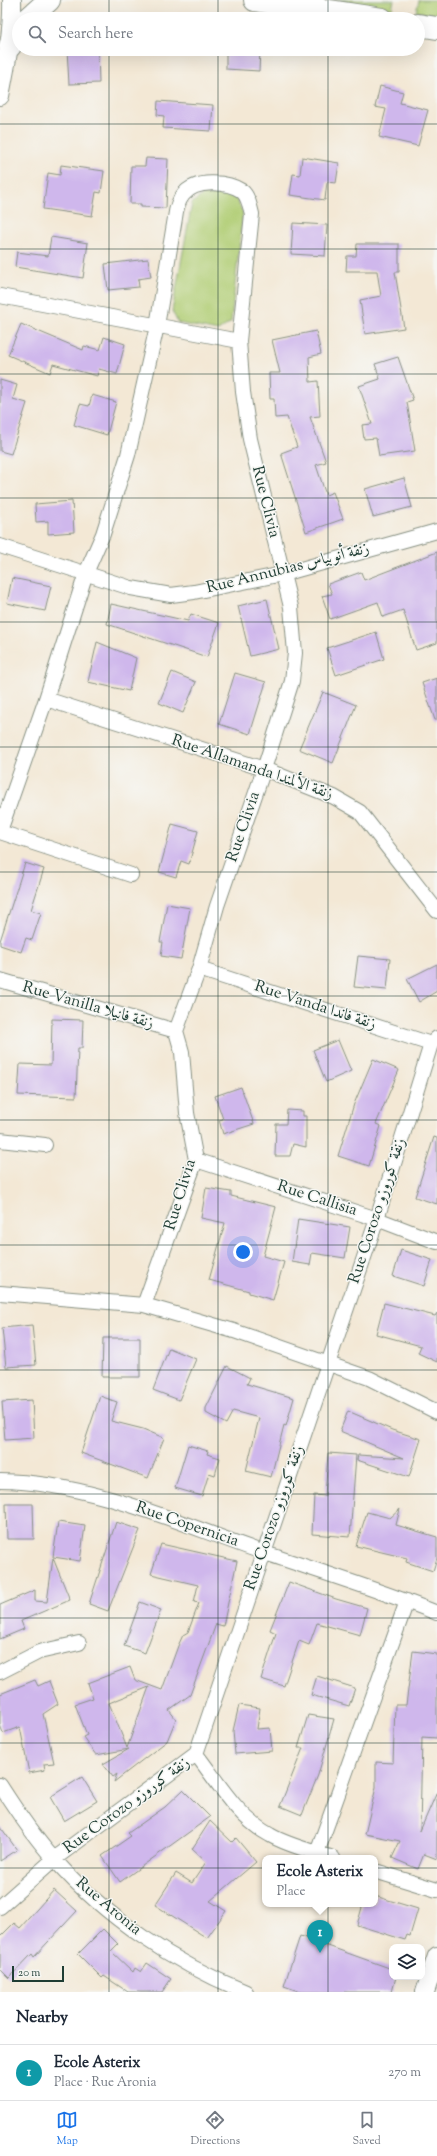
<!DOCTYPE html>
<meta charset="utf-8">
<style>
:root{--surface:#fff;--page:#f2f2f3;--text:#1f2937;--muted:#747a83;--line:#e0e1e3;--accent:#1a73e8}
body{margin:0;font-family:"Sorts Mill Goudy",Amiri,serif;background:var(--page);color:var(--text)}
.controls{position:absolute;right:12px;bottom:12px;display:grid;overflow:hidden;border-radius:8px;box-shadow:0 4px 16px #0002}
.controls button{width:36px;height:36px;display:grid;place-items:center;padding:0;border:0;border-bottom:1px solid var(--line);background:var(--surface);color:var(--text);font:20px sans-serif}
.scale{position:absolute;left:12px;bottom:10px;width:52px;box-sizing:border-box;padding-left:4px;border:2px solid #1f3d34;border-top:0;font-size:11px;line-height:14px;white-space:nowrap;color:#1f3d34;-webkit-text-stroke:3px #f6f6f2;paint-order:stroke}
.you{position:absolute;left:243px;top:1252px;width:14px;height:14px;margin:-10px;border:3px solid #fff;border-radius:50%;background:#1a73e8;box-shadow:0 0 0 6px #1a73e833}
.badge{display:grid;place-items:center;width:26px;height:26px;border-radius:50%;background:var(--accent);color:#fff;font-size:13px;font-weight:700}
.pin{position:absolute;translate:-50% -33px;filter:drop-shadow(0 1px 2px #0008)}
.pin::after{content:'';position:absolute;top:21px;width:14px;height:12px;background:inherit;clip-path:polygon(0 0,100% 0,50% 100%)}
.popup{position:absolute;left:262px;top:1855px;width:116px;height:52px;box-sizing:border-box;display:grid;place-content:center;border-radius:8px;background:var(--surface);filter:drop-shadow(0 1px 3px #0005);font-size:13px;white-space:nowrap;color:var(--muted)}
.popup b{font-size:15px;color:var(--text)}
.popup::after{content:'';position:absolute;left:50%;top:100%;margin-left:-8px;border:8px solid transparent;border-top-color:var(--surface)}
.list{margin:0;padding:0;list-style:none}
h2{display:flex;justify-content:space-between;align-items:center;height:52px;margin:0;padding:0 16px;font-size:17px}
h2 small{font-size:13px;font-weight:400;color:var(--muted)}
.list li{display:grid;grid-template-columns:26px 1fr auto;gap:12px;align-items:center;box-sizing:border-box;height:56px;padding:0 16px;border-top:1px solid var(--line)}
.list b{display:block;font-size:15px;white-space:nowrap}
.list p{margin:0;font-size:13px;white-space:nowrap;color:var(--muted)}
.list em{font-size:13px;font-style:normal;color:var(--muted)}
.icon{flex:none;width:22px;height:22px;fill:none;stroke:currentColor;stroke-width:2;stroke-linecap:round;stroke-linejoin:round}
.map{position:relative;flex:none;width:437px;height:1992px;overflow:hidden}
.search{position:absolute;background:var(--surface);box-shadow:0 4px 16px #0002;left:12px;right:12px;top:12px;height:44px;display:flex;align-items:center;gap:10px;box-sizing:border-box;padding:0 14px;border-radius:22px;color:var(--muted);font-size:15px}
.sheet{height:108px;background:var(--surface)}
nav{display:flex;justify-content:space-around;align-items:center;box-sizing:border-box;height:56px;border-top:1px solid var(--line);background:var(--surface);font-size:11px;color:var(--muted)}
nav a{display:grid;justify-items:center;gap:2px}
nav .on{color:var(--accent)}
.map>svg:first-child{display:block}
.green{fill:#b0cd73;stroke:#688554}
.building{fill:#cfb7ec;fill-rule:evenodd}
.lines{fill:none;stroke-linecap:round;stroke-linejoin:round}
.minor-casing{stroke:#899284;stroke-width:16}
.tertiary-casing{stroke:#899284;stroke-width:20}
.primary-casing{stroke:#899284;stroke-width:24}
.minor{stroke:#fff;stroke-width:14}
.tertiary{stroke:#fff;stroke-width:18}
.primary{stroke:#fff;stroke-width:22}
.grid{fill:none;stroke:#1f3d34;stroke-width:1;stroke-opacity:0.55}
.labels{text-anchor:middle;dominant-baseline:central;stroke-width:3;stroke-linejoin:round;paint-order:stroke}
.street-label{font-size:16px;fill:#1f3d34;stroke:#f6f6f2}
</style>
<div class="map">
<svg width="437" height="1992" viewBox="0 0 437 1992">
<rect width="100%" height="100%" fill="#f6f6f2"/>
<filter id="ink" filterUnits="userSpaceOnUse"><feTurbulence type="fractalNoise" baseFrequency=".025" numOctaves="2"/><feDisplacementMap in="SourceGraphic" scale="8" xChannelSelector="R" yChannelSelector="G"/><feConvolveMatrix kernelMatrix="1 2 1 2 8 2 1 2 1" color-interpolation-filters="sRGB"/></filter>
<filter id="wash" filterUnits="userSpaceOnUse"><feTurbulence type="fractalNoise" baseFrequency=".012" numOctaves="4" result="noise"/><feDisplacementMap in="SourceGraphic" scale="16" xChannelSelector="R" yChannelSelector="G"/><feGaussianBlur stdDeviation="0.9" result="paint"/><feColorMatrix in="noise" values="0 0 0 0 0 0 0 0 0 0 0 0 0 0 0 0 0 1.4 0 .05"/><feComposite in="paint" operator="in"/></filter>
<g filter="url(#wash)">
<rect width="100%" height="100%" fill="#f3e8d5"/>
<path class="green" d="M335,0H394L392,9Z
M419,0H437V15L416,12Z
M205,193L235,197L243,212L231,322L218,331L178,323L172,311L192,203Z"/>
<g id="blocks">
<path class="building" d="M67,49H98L99,83L69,84Z
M226,49H260L259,71L226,69Z
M380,86L403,92L400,103L428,110L418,146L379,137L386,109L375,107Z
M158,101L213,105L211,131L163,128L164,116L157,115Z
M302,157L339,163L336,183L327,182L325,200L290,195L293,174L300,175Z
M146,158L168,159L166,208L141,207V204H130L131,166H145Z
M61,165L104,171L101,193L96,192L92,216L43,209L48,173L60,175Z
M293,223L327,225L325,256L291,254Z
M51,237L88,243L83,278L15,267L17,252L48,256Z
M357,244H399V272H395L404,328L365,334L360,300L381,296L377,271H346L347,256H356Z
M148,259L151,277L138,279L139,287L108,290L105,264Z
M21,324L83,350L84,346L100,350L104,337L125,344L117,374L99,369L97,376L53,364L50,373L8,355Z
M316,331L321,354L309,357L310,382L318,381L320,416L310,417L326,462L316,465L326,495L333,492L343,519L306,532L281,453L297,447L287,417L275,418L274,399H270L269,373H280L272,340Z
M398,357L413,400L407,402L415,451L379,456L376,438L364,439L362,425L372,424L359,386L380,379L375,364Z
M0,380L17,385L13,399L27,403L11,454L0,451Z
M92,395L116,402L107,435L74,425L80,404L89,406Z
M404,478L412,507L373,517L365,489Z
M72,501L74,532L48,534V521L36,522L35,504Z
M437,552V643L416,650L403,610L383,617L378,602L330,619L322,596L332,594L328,584L361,572L364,580Z
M12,578L51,586L45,611L7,603Z
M267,599L279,649L250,656L238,606Z
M111,604L188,621L191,614L219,623L207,657L107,624Z
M376,632L384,659L336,675L327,648Z
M97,642L136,658L129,691L88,682Z
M172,672L196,682L183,713L159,703Z
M235,673L266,682L250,734L219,724Z
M437,678V720H435L422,683Z
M323,692L356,705L333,763L299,749Z
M172,824L198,831L189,864L181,861L176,877L159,872Z
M25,863L44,869L31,910L41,913L32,940L26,938L21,952L0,945V941Z
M167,904L190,908L181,959L161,956L163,942H160Z
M358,956L390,959L387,990L354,987Z
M437,964V991L419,1002L407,979Z
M52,1019L83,1020L82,1048H78L76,1097L18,1095L20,1064L51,1065Z
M338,1040L351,1071L326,1082L313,1050Z
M373,1059L399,1070L376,1124L381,1126L369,1166L338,1156L354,1104Z
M241,1087L254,1124L223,1134L219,1120L223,1119L215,1096Z
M287,1110L303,1111V1116H306V1147L293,1144L290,1156H275L276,1124H286Z
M434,1137L437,1138V1204L415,1197Z
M206,1188L231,1192V1196L276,1207L263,1256L284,1262L273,1300L249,1293V1291L209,1280L225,1223L201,1218Z
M298,1219L350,1227L345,1258L312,1253L310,1265L292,1262Z
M401,1250L432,1260L424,1286L393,1276Z
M384,1303L435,1316L437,1313V1362L418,1353L421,1346L376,1334Z
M32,1325L36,1365L6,1367L2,1328Z
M103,1338H140V1377H102Z
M169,1348L196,1359L179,1400L153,1390Z
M227,1366L250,1378L247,1384L294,1398L286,1426L284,1425L271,1477L246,1471L259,1418L233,1411L226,1424L206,1413V1408Z
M100,1396L117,1402L111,1421L143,1429L164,1438L148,1478L81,1453Z
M32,1400L34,1438L5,1440L2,1402Z
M348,1411L392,1430L421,1439L409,1477L357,1460L358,1455L404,1458L340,1431Z
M188,1445L208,1451L207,1454L220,1458L215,1475L209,1473L202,1496L175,1488Z
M328,1453L356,1455L350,1537L312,1534L314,1495L325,1496Z
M6,1504H33L34,1539H7Z
M400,1509L396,1525L437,1537V1558L433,1571L406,1562L407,1558L356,1546L367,1512L390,1518Z
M58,1522L85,1526L80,1561L53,1557Z
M116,1522L140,1530L108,1611L89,1604Z
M161,1544L237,1561L223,1626L216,1624L190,1695L169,1710L176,1719L167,1741L114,1782L117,1774L113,1777L103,1764L129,1749L96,1755L83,1737L87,1735L75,1704L93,1698L88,1683L130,1667L135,1680L162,1690L178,1646L183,1635L188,1632L199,1603L194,1602L198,1585L151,1574ZM149,1687L127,1748L109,1703Z
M53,1558L70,1600L21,1621L24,1629L0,1639V1605L35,1590V1601L47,1602Z
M289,1582L336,1599L367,1608L360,1635L317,1623L309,1645L299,1641L284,1686L261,1679L276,1633L270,1630Z
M140,1602L161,1610L145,1653L124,1646Z
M413,1651L437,1654V1738L422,1737L420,1831L437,1792V1859L424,1854L418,1869L392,1858L400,1841L365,1834L376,1787V1762L393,1763L395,1705H406Z
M317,1676L355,1688L349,1706L311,1695Z
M35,1680L38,1686L49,1681L58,1704L43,1714L54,1763L44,1764L45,1770L29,1773L20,1727L3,1733L0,1725V1694Z
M239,1705L260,1708L257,1729L270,1728L272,1751L235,1754L233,1731Z
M308,1715L334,1719L318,1775L302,1815L280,1806L303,1748H298Z
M82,1777L97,1801L64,1821L50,1797Z
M183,1790L210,1817L120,1882L102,1856L131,1836L128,1833L165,1807Z
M210,1821L232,1842L236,1838L256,1862L210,1901L226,1911L207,1938L155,1905L176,1873L192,1883L206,1862L192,1849Z
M0,1826L17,1850L0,1861Z
M54,1890L77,1911L34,1957L32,1954L9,1978L0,1969V1937L14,1923L20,1928Z
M375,1896L418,1909L410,1936L407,1935L405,1940L357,1925L363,1904H375Z
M103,1929L118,1944L111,1951L133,1972L135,1968L141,1972L147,1963L171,1979L162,1992H128L104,1976L102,1978L78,1954Z
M300,1936L392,1969V1977H396L392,1992H301L284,1986Z"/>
</g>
</g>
<g filter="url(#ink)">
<use href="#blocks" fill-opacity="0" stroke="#899284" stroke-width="1"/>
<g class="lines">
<g class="minor-casing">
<path id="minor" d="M0,296L239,341
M0,546L131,588L171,595L194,592L283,574L437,531
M46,699L264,769L334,797L360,812L437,911
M0,831L46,699L86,573L103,534L128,455L157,326L175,218C176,210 178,201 183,195C195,179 227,181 242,191C248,196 250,206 252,214L239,341L243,392L250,439L291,607L295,653L292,681L264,769L217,906L199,969L176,1031L182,1052L187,1113L196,1160L144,1305
M0,832L131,875
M199,969L431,1044
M0,980L176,1031
M0,1140L45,1145
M196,1160L377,1219L437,1242
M0,1293L144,1305L234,1331L369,1378L437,1412
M0,1481C91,1482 178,1523 262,1552C321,1572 380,1590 437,1613
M0,1672L39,1652L79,1643
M196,1754C218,1782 238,1818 270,1835C289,1846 312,1851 333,1858
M0,1785C16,1810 34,1837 54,1859C106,1918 174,1963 246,1992
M317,1853L407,1601
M375,1871L437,1890
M0,1907L54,1859L196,1754L377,1219L431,1044L437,1038"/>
</g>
<g class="tertiary-casing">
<path id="tertiary" d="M0,96C6,64 13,33 12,0
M425,1992L437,1956"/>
</g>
<g class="primary-casing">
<path id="primary" d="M255,0L382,19
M28,19L49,0
M418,25L437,28
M10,46L19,31"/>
</g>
<use href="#minor" class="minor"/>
<use href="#tertiary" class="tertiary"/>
<use href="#primary" class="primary"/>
</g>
</g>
<path class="grid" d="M109,0V19M218,0V19M328,0V19M109,49V1992M218,49V1992M328,49V1992M0,124H437M0,249H437M0,374H437M0,498H437M0,622H437M0,747H437M0,872H437M0,996H437M0,1120H437M0,1245H437M0,1370H437M0,1494H437M0,1618H437M0,1743H437M0,1868H437"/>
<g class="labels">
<g class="street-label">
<text transform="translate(265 502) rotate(76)">Rue Clivia</text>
<text transform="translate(288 569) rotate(-14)">Rue Annubias زنقة أنوبياس</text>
<text transform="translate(252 768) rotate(19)">Rue Allamanda زنقة الألمندا</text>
<text transform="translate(244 827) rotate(-71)">Rue Clivia</text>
<text transform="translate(88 1006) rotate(16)">Rue Vanilla زنقة فانيلا</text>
<text transform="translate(315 1006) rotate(18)">Rue Vanda زنقة فاندا</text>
<text transform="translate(181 1195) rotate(-73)">Rue Clivia</text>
<text transform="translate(317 1199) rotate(18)">Rue Callisia</text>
<text transform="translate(378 1211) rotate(-72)">Rue Corozo زنقة كوروزو</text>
<text transform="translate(275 1518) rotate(-71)">Rue Corozo زنقة كوروزو</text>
<text transform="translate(187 1525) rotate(19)">Rue Copernicia</text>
<text transform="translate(127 1806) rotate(-36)">Rue Corozo زنقة كوروزو</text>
<text transform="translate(108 1907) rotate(40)">Rue Aronia</text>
</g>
</g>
</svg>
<div class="controls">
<button><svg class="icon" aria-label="layers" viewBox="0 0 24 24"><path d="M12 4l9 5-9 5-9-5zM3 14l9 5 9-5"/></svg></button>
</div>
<div class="scale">20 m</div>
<div class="you"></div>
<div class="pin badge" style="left:320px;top:1953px;background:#0f9aa8">1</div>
<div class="popup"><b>Ecole Asterix</b>Place</div>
<div class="search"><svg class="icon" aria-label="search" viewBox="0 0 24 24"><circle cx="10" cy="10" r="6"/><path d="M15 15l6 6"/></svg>Search here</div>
</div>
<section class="sheet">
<h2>Nearby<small></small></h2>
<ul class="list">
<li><span class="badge" style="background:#0f9aa8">1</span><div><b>Ecole Asterix</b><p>Place · Rue Aronia</p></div><em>270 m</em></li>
</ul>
</section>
<nav>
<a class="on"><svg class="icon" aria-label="map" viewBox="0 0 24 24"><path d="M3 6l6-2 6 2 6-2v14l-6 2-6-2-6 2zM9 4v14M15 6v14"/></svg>Map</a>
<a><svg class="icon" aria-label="directions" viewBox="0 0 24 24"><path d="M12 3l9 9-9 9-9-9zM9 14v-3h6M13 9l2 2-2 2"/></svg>Directions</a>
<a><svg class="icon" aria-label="saved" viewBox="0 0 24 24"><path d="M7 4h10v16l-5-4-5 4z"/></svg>Saved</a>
</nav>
